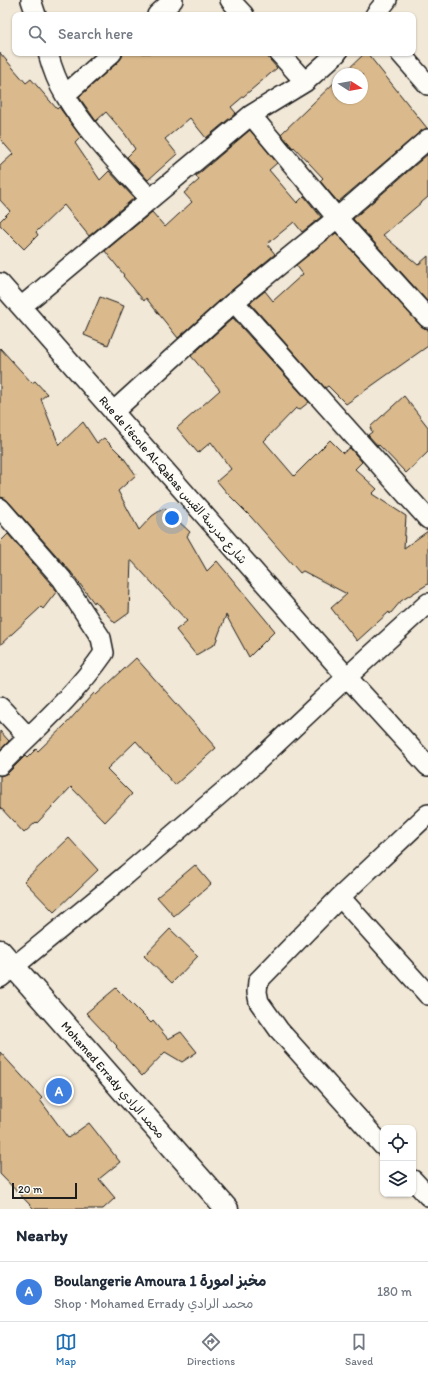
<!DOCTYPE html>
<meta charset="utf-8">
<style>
:root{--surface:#fff;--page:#f6f6f7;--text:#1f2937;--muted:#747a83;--line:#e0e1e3;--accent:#1f6fb2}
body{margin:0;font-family:Itim,"Playpen Sans Arabic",sans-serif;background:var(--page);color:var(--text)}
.controls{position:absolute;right:12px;bottom:12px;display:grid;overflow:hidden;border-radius:8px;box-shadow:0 1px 3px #0004}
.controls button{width:36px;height:36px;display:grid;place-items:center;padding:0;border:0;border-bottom:1px solid var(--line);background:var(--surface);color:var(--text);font:20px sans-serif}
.compass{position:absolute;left:332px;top:68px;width:36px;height:36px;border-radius:50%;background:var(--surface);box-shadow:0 1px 3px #0004;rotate:101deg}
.scale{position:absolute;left:12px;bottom:10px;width:65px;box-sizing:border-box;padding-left:4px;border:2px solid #1c1c1c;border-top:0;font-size:11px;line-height:14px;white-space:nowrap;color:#1c1c1c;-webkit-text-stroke:3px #fdfcf7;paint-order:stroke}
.you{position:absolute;left:172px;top:518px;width:14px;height:14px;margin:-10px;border:3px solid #fff;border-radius:50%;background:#1a73e8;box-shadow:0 0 0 6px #1a73e833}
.badge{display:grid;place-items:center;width:26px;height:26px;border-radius:50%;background:var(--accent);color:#fff;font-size:13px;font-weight:700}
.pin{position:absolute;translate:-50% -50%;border:2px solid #fff;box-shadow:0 1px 4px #0006}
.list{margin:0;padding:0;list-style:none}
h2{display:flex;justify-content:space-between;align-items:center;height:52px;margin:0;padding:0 16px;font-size:17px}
h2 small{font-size:13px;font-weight:400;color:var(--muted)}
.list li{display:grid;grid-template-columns:26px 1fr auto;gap:12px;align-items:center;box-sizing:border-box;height:60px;padding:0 16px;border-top:1px solid var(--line)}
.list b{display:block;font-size:15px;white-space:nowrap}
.list p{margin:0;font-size:13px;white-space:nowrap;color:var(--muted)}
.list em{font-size:13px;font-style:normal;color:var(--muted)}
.icon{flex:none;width:22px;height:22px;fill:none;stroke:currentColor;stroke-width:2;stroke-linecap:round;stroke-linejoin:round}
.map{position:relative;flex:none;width:428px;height:1209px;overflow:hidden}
.search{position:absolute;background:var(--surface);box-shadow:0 1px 3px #0004;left:12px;right:12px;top:12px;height:44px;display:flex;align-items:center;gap:10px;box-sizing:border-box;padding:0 14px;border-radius:8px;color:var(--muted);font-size:15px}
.sheet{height:112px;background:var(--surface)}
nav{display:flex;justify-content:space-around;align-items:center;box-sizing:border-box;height:56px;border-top:1px solid var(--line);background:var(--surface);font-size:11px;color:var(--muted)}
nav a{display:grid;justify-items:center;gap:2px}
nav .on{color:var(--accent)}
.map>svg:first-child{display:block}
.building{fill:#daba8d;stroke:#1c1c1c}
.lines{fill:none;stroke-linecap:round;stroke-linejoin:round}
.minor-casing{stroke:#1c1c1c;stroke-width:22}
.tertiary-casing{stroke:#1c1c1c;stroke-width:25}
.minor{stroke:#fdfcf7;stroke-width:19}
.tertiary{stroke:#fdfcf7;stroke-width:22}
.labels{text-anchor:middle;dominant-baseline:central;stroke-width:3;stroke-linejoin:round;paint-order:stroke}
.street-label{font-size:12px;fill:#1c1c1c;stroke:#fdfcf7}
</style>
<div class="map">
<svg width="428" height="1209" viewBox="0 0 428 1209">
<rect width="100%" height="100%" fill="#f2e8d7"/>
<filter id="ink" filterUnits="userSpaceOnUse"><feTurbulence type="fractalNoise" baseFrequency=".025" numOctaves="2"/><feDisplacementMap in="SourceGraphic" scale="8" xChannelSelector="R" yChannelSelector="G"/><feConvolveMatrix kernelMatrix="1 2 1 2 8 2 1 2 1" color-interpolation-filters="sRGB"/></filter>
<g filter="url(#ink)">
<path class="building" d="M0,53L26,83L31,79L57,109L59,107L81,137L75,143L100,180L109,171L134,198L89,236L64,205L36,232L38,235L24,249L0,225V221L10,211L0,200V166L13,154L0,139Z
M123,53H264L277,68L231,107L236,113L206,138L190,118L165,139L177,154L148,180L127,157L135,149L125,134L106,112L96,121L79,97L119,61L122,57Z
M365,53H367L427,128L421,131L338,202L320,181L323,178L294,147L293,148L281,134L338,79V98H362V74H343Z
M250,130L277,163L269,170L297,203L304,196L321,217L302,232L294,222L267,244L275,254L227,294L178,338L146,298L144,301L123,276L124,275L105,251L152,212L165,227L192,202L184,193L199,180L196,176Z
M428,154V197L383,235L418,265L428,256V302L353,219Z
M336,233L420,325L424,328L428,329V346L346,404L328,386L325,388L250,303L265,291L273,301L303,274L296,265Z
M100,297L124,306L108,345L84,335Z
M233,318L309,402L299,410L296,408L264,441L294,476L330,440L343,453L350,448L362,462L355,469L377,489L372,494L406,516L404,548L428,531V584L401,601L390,614L389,612L357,641L331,608L347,594L303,571L300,573L251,517L228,494L217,481L231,469L211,442L198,453L177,428L220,390L191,356Z
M0,348L32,383L35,381L47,394L41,399L59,445L83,422L97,443L104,438L123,457L136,475L118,491L139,530L152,516L164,508L190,532L187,536L207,571L217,561L275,631L249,657L226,615L215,644L196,655L176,630L187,621L131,560L129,613L115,623L95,601L94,603L71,572L8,501L4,498L0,497Z
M404,396L428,427V452L406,473L379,445L378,446L368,435L372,432L370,427Z
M8,534L57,591L43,609L41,607L0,645V542Z
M136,658L216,748L175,785L136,741L107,769L132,794L105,822L71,787L37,823L36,822L24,833L0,807V776L8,773L25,756L27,758L36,749L38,751L66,724L94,693L96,695Z
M0,731L9,741L0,750Z
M69,838L98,870L54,912L24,881Z
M195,865L211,884L174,916L157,897Z
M170,929L198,956L172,983L144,956Z
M116,988L151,1023L153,1021L168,1039L181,1032L197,1052L182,1062L165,1052L142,1076L116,1047L117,1046L86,1013Z
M0,1052L42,1098L40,1100L68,1138L89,1123L120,1162L99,1179L115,1198L103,1209H34L0,1174Z"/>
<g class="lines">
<g class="minor-casing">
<path id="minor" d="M31,0L36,15
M230,0L244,15
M157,15L173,0
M375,15L387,0
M48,53C52,68 57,82 65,95C87,133 121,166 150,199
M279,53L305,82
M400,53L428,85
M65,95L112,53
M251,115L337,218L428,318
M0,283L347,677L428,766
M234,302L428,519
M21,307L251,115L305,82L337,53
M113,412L234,302L337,218L428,139
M0,508L62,579L101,638L104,653C75,695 36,729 0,765
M0,707L28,737
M340,897L428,995
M0,978L126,875L246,772L347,677L428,603
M383,1146L279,1030L259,1002L257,992L258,981L340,897L428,814
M413,1180L428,1196"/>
</g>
<g class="tertiary-casing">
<path id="tertiary" d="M0,951L227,1209"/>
</g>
<use href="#minor" class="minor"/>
<use href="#tertiary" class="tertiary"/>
</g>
</g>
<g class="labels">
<g class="street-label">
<text transform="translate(173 480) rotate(49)">Rue de l'école Al-Qabas شارع مدرسة القبس</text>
<text transform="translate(113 1080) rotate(49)">Mohamed Errady محمد الرادي</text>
</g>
</g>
</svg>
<div class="controls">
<button><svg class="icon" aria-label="locate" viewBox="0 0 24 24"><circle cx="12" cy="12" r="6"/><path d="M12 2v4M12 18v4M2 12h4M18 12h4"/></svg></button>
<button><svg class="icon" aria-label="layers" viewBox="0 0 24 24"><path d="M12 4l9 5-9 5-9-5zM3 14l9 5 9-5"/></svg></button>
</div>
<svg class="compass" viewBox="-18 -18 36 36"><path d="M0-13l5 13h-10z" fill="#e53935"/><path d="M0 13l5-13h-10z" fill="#747a83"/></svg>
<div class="scale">20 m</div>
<div class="you"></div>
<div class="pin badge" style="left:59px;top:1091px;background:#3f7fe0">A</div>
<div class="search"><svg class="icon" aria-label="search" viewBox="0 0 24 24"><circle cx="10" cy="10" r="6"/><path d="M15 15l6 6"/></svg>Search here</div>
</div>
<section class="sheet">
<h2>Nearby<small></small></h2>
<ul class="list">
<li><span class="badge" style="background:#3f7fe0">A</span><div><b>Boulangerie Amoura 1 مخبز امورة</b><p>Shop · Mohamed Errady محمد الرادي</p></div><em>180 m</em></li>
</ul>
</section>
<nav>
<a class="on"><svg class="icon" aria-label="map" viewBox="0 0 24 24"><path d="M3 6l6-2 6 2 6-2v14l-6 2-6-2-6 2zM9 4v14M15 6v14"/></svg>Map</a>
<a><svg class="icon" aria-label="directions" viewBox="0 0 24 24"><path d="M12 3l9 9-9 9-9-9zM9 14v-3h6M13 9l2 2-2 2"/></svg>Directions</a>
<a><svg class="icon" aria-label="saved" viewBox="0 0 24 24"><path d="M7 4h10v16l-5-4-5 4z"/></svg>Saved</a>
</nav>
